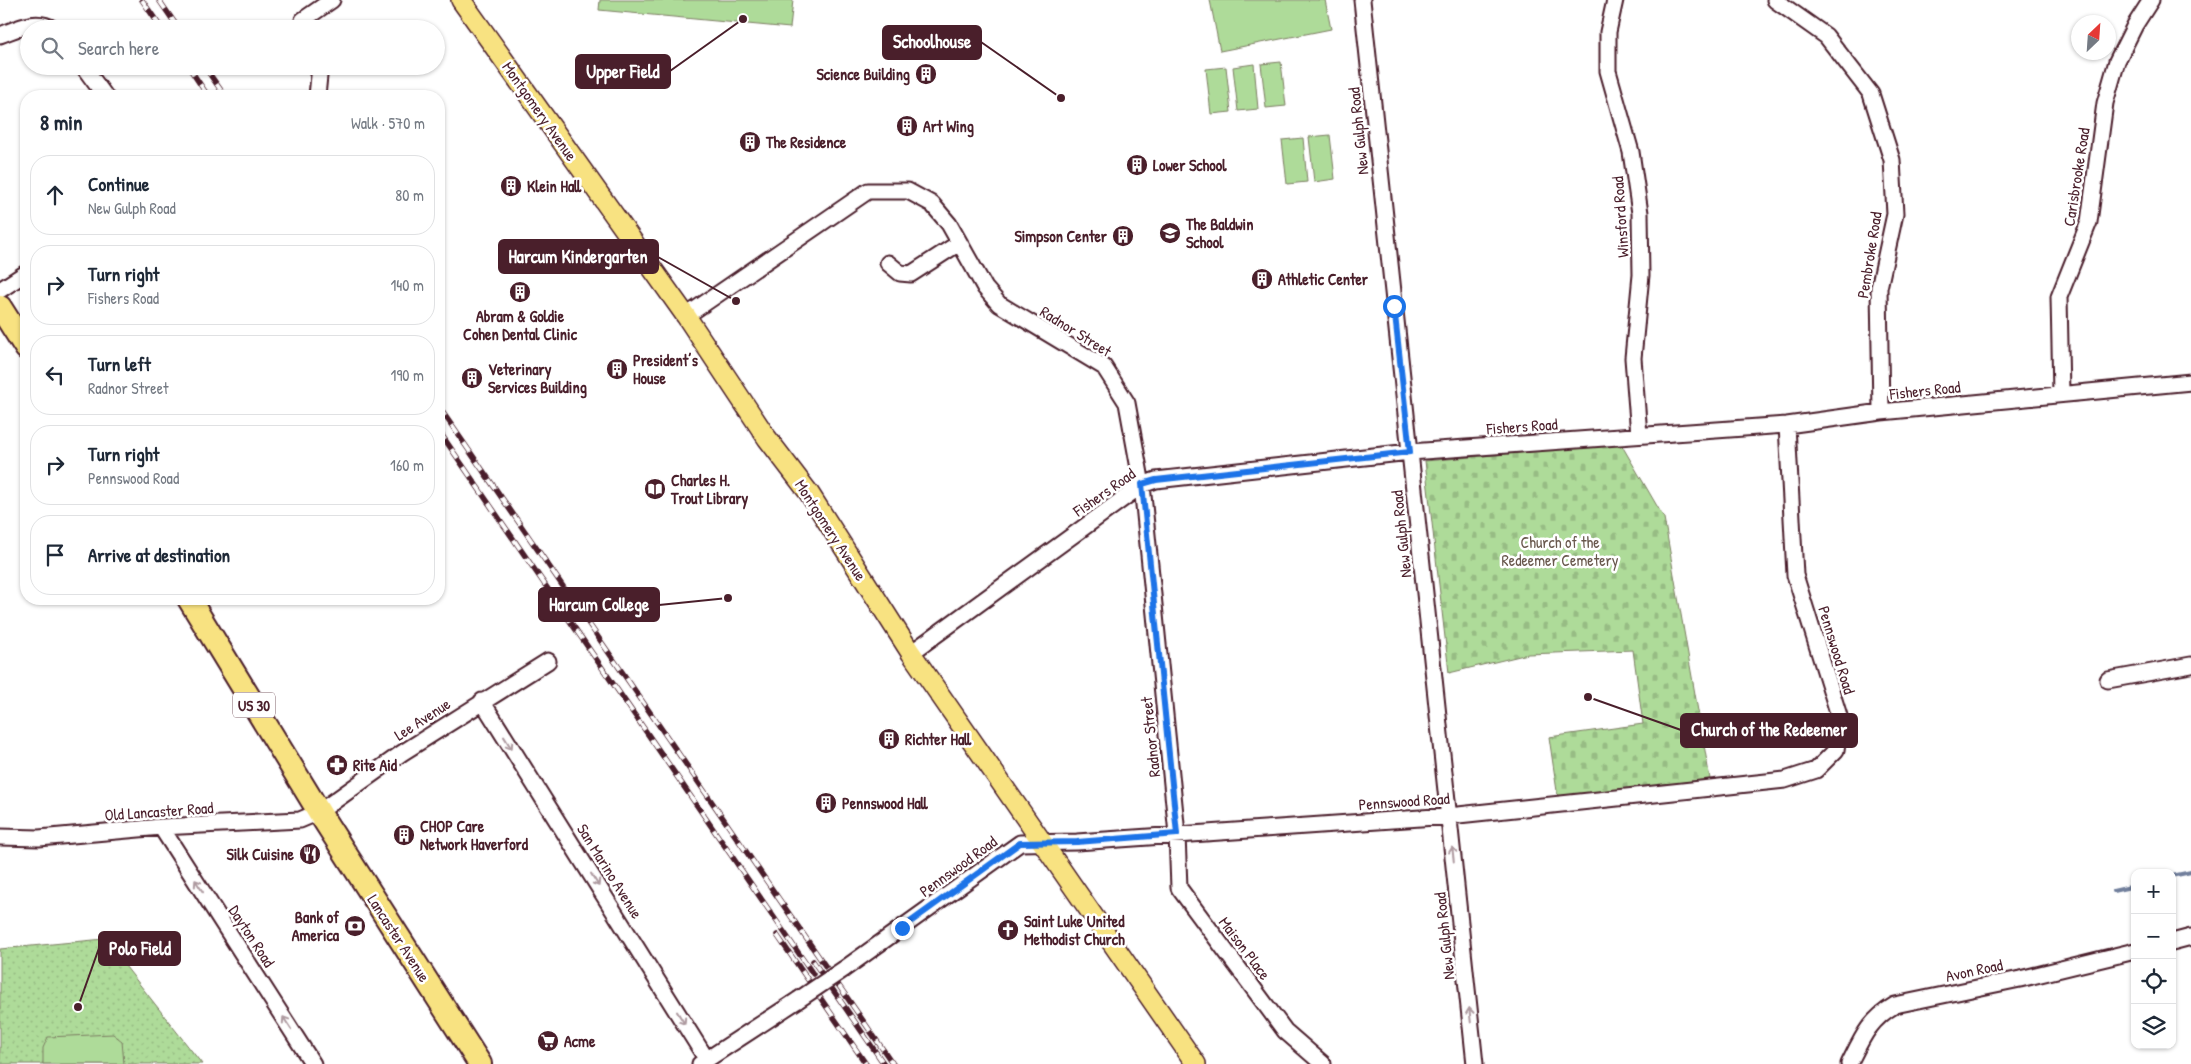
<!DOCTYPE html>
<meta charset="utf-8">
<style>
:root{--surface:#fff;--page:#f2f2f3;--text:#1f2937;--muted:#747a83;--line:#e0e1e3}
body{margin:0;font-family:"Patrick Hand",sans-serif;background:var(--page);color:var(--text)}
.controls{position:absolute;right:15px;bottom:15px;display:grid;overflow:hidden;border-radius:10px;box-shadow:0 1px 4px #0004}
.controls button{width:45px;height:45px;display:grid;place-items:center;padding:0;border:0;border-bottom:1px solid var(--line);background:var(--surface);color:var(--text);font:25px sans-serif}
.compass{position:absolute;left:2071px;top:15px;width:45px;height:45px;border-radius:50%;background:var(--surface);box-shadow:0 1px 4px #0004;rotate:25deg}
.stop{position:absolute;width:15px;height:15px;margin:-11px;border:4px solid #1a73e8;border-radius:50%;background:#fff}
.stop.end{background:#1a73e8;border-color:#fff;box-shadow:0 1px 5px #0008}
.list{margin:0;padding:0;list-style:none}
h2{display:flex;justify-content:space-between;align-items:center;height:65px;margin:0;padding:0 20px;font-size:21px}
h2 small{font-size:16px;font-weight:400;color:var(--muted)}
.list li{display:grid;grid-template-columns:32px 1fr auto;gap:15px;align-items:center;box-sizing:border-box;height:80px;margin:0 10px 10px;padding:0 10px;border:1px solid var(--line);border-radius:20px}
.list b{display:block;font-size:19px;white-space:nowrap}
.list p{margin:0;font-size:16px;white-space:nowrap;color:var(--muted)}
.list em{font-size:16px;font-style:normal;color:var(--muted)}
.icon{flex:none;width:28px;height:28px;fill:none;stroke:currentColor;stroke-width:2;stroke-linecap:round;stroke-linejoin:round}
.map{position:relative;flex:none;width:2191px;height:1064px;overflow:hidden}
.search{position:absolute;background:var(--surface);box-shadow:0 1px 4px #0004;left:20px;top:20px;width:425px;height:55px;display:flex;align-items:center;gap:12px;box-sizing:border-box;padding:0 18px;border-radius:28px;color:var(--muted);font-size:19px}
.panel{position:absolute;background:var(--surface);box-shadow:0 1px 4px #0004;left:20px;top:90px;width:425px;height:515px;border-radius:20px}
.map>svg:first-child{display:block}
.cemetery{fill:url(#cemetery-stones);stroke:#7c7d62}
.park{fill:url(#park-dots);stroke:#7c7d62}
.garden{fill:#aedb99;stroke:#7c7d62}
.lines{fill:none;stroke-linecap:round;stroke-linejoin:round}
.stream{stroke:#717f9c;stroke-width:4}
.minor-casing{stroke:#4a1f2b;stroke-width:19}
.major-casing{stroke:#4a1f2b;stroke-width:22}
.highway-casing{stroke:#4a1f2b;stroke-width:26}
.minor{stroke:#fff;stroke-width:15}
.major{stroke:#f8e281;stroke-width:19}
.highway{stroke:#f8e281;stroke-width:22}
.rail-casing{stroke:#4a1f2b;stroke-width:5.5}
.rail{stroke:#fff;stroke-width:4;stroke-dasharray:11;stroke-linecap:butt}
.minor-bridge-casing{stroke:#4a1f2b;stroke-width:19;stroke-linecap:butt}
.minor-bridge{stroke:#fff;stroke-width:15}
.oneway{stroke:#ae9aa0}
.route{stroke:#1a73e8;stroke-width:6}
.labels{text-anchor:middle;dominant-baseline:central;stroke-width:5;stroke-linejoin:round;paint-order:stroke}
.shield{fill:#fff;stroke:#80626b;stroke-width:1}
.shield-label{font-size:15px;font-weight:bold;fill:#4a1f2b}
.poi-label{font-size:16px;font-weight:bold;fill:#4a1f2b;stroke:#fff;text-anchor:start}
.street-label{font-size:16px;fill:#4a1f2b;stroke:#fff}
.park-label{font-size:16px;fill:#68574c;stroke:#fff}
.leader{fill:none;stroke:#4a1f2b;stroke-width:2}
.callout-dot{fill:#4a1f2b;stroke:#fff;stroke-width:2}
.callout{fill:#4a1f2b;stroke:#4a1f2b;stroke-width:2}
.callout-label{font-size:18px;text-anchor:middle;font-weight:bold;fill:#fff}
</style>
<div class="map">
<svg width="2191" height="1064" viewBox="0 0 2191 1064">
<defs>
<pattern id="cemetery-stones" width="16" height="16" patternUnits="userSpaceOnUse" patternTransform="scale(1.25)"><rect width="16" height="16" fill="#aedb99"/><path d="M2 7V4a2 2 0 0 1 4 0v3zM10 15v-3a2 2 0 0 1 4 0v3z" fill="#97bc84"/></pattern>
<pattern id="park-dots" width="8" height="8" patternUnits="userSpaceOnUse" patternTransform="scale(1.25)"><rect width="8" height="8" fill="#aedb99"/><path d="M2 2h.1M6 6h.1" fill="none" stroke="#97bc84" stroke-width="1.8" stroke-linecap="round"/></pattern>
</defs>
<rect width="100%" height="100%" fill="#fff"/>
<filter id="ink" filterUnits="userSpaceOnUse"><feTurbulence type="fractalNoise" baseFrequency=".02" numOctaves="2"/><feDisplacementMap in="SourceGraphic" scale="10" xChannelSelector="R" yChannelSelector="G"/><feConvolveMatrix kernelMatrix="1 2 1 2 8 2 1 2 1" color-interpolation-filters="sRGB"/></filter>
<g filter="url(#ink)">
<path class="cemetery" d="M1621,444L1664,518L1710,779L1558,798L1549,737L1643,724L1633,650L1528,654L1449,673L1425,461Z"/>
<path class="park" d="M104,939L202,1064H0V949Z"/>
<path class="garden" d="M600,0H793L790,28L599,10Z
M1210,0H1325L1331,29L1220,51Z
M1281,62L1286,106L1266,108L1261,64Z
M1254,64L1258,109L1238,111L1233,67Z
M1226,67L1231,112L1211,114L1206,69Z
M1330,135L1335,179L1314,182L1309,137Z
M1303,138L1307,182L1287,184L1282,140Z
M113,1034L122,1041L124,1064H43V1048L48,1037Z"/>
<g class="lines">
<path class="stream" d="M2172,876L2191,872
M2113,891L2135,886"/>
<g class="minor-casing">
<path id="minor" d="M1362,0L1475,1064
M1615,0L1608,32V71L1631,152L1640,213L1641,275L1633,358L1639,435
M1775,0L1826,36L1871,94L1892,160L1895,214L1879,288L1881,412
M307,29L303,20L332,0
M0,35C17,29 36,18 53,29
M83,66L105,96
M317,96L320,66
M888,263L900,273L911,274L959,243
M0,290L26,273
M686,316L868,191H908L932,204L949,224L985,288L999,304L1104,367L1127,403L1142,485L1177,834L1179,888L1285,1031L1323,1064
M2061,394L2059,297L2089,222L2105,103L2117,61L2135,25L2151,0
M911,653L1142,485L1156,480L1410,452L1787,425L1881,412L2191,382
M2108,680L2191,665
M482,701L707,1060
M161,827L313,1064
M0,837L39,838L161,827L300,820L319,812L402,753L548,661
M2172,942L2191,937
M844,969L1020,843L1077,842L1449,816L1785,780L1816,770L1836,750L1840,719L1795,575L1787,425
M700,1064L798,1000
M1849,1064C1862,1038 1869,1020 1895,1005L2020,979L2135,951"/>
</g>
<g class="major-casing">
<path id="major" d="M461,0L686,316L767,438L809,493L911,653L1196,1064"/>
</g>
<g class="highway-casing">
<path id="highway" d="M0,307L26,348
M189,599L324,820L480,1064"/>
</g>
<use href="#minor" class="minor"/>
<use href="#major" class="major"/>
<use href="#highway" class="highway"/>
<g class="rail-casing">
<path id="rail" d="M142,0L162,29
M159,0L179,29
M188,66L208,96
M204,66L225,96
M439,407L893,1064
M439,431L813,974
M777,935L866,1064
M813,961L884,1064"/>
</g>
<use href="#rail" class="rail"/>
<g class="minor-bridge-casing">
<path id="minor-bridge" d="M798,1000L844,969"/>
</g>
<use href="#minor-bridge" class="minor-bridge"/>
</g>
<defs><path id="oneway-shaft" d="M-6 0H5M1.5-3L5.5 0L1.5 3" fill="none" stroke-width="1.6" stroke-linecap="round" stroke-linejoin="round" transform="scale(1.25)"/></defs>
<g class="oneway">
<use href="#oneway-shaft" transform="translate(508 743) rotate(58)"/>
<use href="#oneway-shaft" transform="translate(1453 854) rotate(-96)"/>
<use href="#oneway-shaft" transform="translate(595 880) rotate(58)"/>
<use href="#oneway-shaft" transform="translate(199 886) rotate(-123)"/>
<use href="#oneway-shaft" transform="translate(1470 1015) rotate(-96)"/>
<use href="#oneway-shaft" transform="translate(681 1018) rotate(58)"/>
<use href="#oneway-shaft" transform="translate(287 1023) rotate(-123)"/>
</g>
</g>
<g class="lines" filter="url(#ink)">
<path class="route" d="M902,928L1020,843L1077,842L1177,834L1142,484L1156,480L1410,452L1394,306"/>
</g>
<defs>
<g id="building-disc" transform="scale(1.125)"><circle r="9.5" fill="#4a1f2b" stroke="#fff"/><path d="M-4-6H4V6H1V3H-1V6H-4ZM-2.5-4.3h1.7v1.8h-1.7ZM.8-4.3h1.7v1.8H.8ZM-2.5-1h1.7V.8h-1.7ZM.8-1h1.7V.8H.8Z" fill="#fff"/></g>
<g id="school-disc" transform="scale(1.125)"><circle r="9.5" fill="#4a1f2b" stroke="#fff"/><path d="M0-5L7-2L0 1L-7-2ZM-4 1L0 2.5L4 1V4Q0 6-4 4Z" fill="#fff"/></g>
<g id="library-disc" transform="scale(1.125)"><circle r="9.5" fill="#4a1f2b" stroke="#fff"/><path d="M-6-4Q-3-5.5-.7-3.5V5Q-3 3-6 4ZM6-4Q3-5.5 .7-3.5V5Q3 3 6 4Z" fill="#fff"/></g>
<g id="pharmacy-disc" transform="scale(1.125)"><circle r="9.5" fill="#4a1f2b" stroke="#fff"/><path d="M-2-6h4v4h4v4h-4v4h-4v-4h-4v-4h4Z" fill="#fff"/></g>
<g id="restaurant-disc" transform="scale(1.125)"><circle r="9.5" fill="#4a1f2b" stroke="#fff"/><path d="M-5-6h1v4h1v-4h1v4h1v-4h1v5L-1.5 .5V6h-2V.5L-5-1ZM5-6V6H3V1.5H1.5Q1.5-4 5-6Z" fill="#fff"/></g>
<g id="bank-disc" transform="scale(1.125)"><circle r="9.5" fill="#4a1f2b" stroke="#fff"/><path d="M-6-4H6V4H-6ZM0-2.3a2.3 2.3 0 1 0 0 4.6a2.3 2.3 0 1 0 0-4.6Z" fill="#fff"/></g>
<g id="church-disc" transform="scale(1.125)"><circle r="9.5" fill="#4a1f2b" stroke="#fff"/><path d="M-1.2-6h2.4v3.5h3.3v2.4h-3.3V6h-2.4V-.1h-3.3v-2.4h3.3Z" fill="#fff"/></g>
<g id="supermarket-disc" transform="scale(1.125)"><circle r="9.5" fill="#4a1f2b" stroke="#fff"/><path d="M-6-5.5h2.5l.6 2H6L4.5 2H-2.5L-4.4-4H-6ZM-1.5 3.2a1.3 1.3 0 1 0 .1 0ZM3 3.2a1.3 1.3 0 1 0 .1 0Z" fill="#fff"/></g>
</defs>
<g fill-rule="evenodd">
<use href="#building-disc" x="926" y="74"/>
<use href="#building-disc" x="907" y="126"/>
<use href="#building-disc" x="750" y="142"/>
<use href="#building-disc" x="1137" y="165"/>
<use href="#building-disc" x="511" y="186"/>
<use href="#school-disc" x="1170" y="233"/>
<use href="#building-disc" x="1123" y="236"/>
<use href="#building-disc" x="1262" y="279"/>
<use href="#building-disc" x="520" y="292"/>
<use href="#building-disc" x="617" y="369"/>
<use href="#building-disc" x="472" y="378"/>
<use href="#library-disc" x="655" y="489"/>
<use href="#building-disc" x="889" y="739"/>
<use href="#pharmacy-disc" x="337" y="765"/>
<use href="#building-disc" x="826" y="803"/>
<use href="#building-disc" x="404" y="835"/>
<use href="#restaurant-disc" x="310" y="854"/>
<use href="#bank-disc" x="355" y="926"/>
<use href="#church-disc" x="1008" y="930"/>
<use href="#supermarket-disc" x="548" y="1041"/>
</g>
<g class="labels">
<rect class="shield" x="233" y="692.5" width="42" height="25" rx="4"/>
<g class="shield-label">
<text x="254" y="705">US 30</text>
</g>
<g class="poi-label">
<text x="910" y="74" text-anchor="end">Science Building</text>
<text x="923" y="126">Art Wing</text>
<text x="766" y="142">The Residence</text>
<text x="1153" y="165">Lower School</text>
<text x="527" y="186">Klein Hall</text>
<text x="1186" y="224">The Baldwin<tspan x="1186" dy="18">School</tspan></text>
<text x="1107" y="236" text-anchor="end">Simpson Center</text>
<text x="1278" y="279">Athletic Center</text>
<text x="520" y="316" text-anchor="middle">Abram &amp; Goldie<tspan x="520" dy="18">Cohen Dental Clinic</tspan></text>
<text x="633" y="360">President’s<tspan x="633" dy="18">House</tspan></text>
<text x="488" y="369">Veterinary<tspan x="488" dy="18">Services Building</tspan></text>
<text x="671" y="480">Charles H.<tspan x="671" dy="18">Trout Library</tspan></text>
<text x="905" y="739">Richter Hall</text>
<text x="353" y="765">Rite Aid</text>
<text x="842" y="803">Pennswood Hall</text>
<text x="420" y="826">CHOP Care<tspan x="420" dy="18">Network Haverford</tspan></text>
<text x="294" y="854" text-anchor="end">Silk Cuisine</text>
<text x="339" y="917" text-anchor="end">Bank of<tspan x="339" dy="18">America</tspan></text>
<text x="1024" y="921">Saint Luke United<tspan x="1024" dy="18">Methodist Church</tspan></text>
<text x="564" y="1041">Acme</text>
</g>
<g class="street-label">
<text transform="translate(540 111) rotate(55)">Montgomery Avenue</text>
<text transform="translate(1358 131) rotate(-96)">New Gulph Road</text>
<text transform="translate(2076 177) rotate(-81)">Carisbrooke Road</text>
<text transform="translate(1620 217) rotate(-94)">Winsford Road</text>
<text transform="translate(1869 255) rotate(-81)">Pembroke Road</text>
<text transform="translate(1076 331) rotate(32)">Radnor Street</text>
<text transform="translate(1925 390) rotate(-6)">Fishers Road</text>
<text transform="translate(1522 426) rotate(-4)">Fishers Road</text>
<text transform="translate(1104 492) rotate(-35)">Fishers Road</text>
<text transform="translate(831 530) rotate(57)">Montgomery Avenue</text>
<text transform="translate(1401 534) rotate(-96)">New Gulph Road</text>
<text transform="translate(1837 650) rotate(73)">Pennswood Road</text>
<text transform="translate(422 719) rotate(-33)">Lee Avenue</text>
<text transform="translate(1150 737) rotate(-96)">Radnor Street</text>
<text transform="translate(1404 801) rotate(-4)">Pennswood Road</text>
<text transform="translate(159 811) rotate(-4)">Old Lancaster Road</text>
<text transform="translate(958 866) rotate(-36)">Pennswood Road</text>
<text transform="translate(610 871) rotate(58)">San Marino Avenue</text>
<text transform="translate(252 936) rotate(57)">Dayton Road</text>
<text transform="translate(1444 936) rotate(-96)">New Gulph Road</text>
<text transform="translate(399 938) rotate(57)">Lancaster Avenue</text>
<text transform="translate(1245 948) rotate(53)">Maison Place</text>
<text transform="translate(1974 970) rotate(-12)">Avon Road</text>
</g>
<g class="park-label">
<text x="1560" y="542">Church of the<tspan x="1560" dy="18">Redeemer Cemetery</tspan></text>
</g>
</g>
<path class="leader" d="M1061 98L981 42M743 19L670 71M736 301L658 257M728 598L659 605M1588 697L1681 730M78 1007L99 948"/>
<g class="callout-dot">
<circle cx="1061" cy="98" r="5"/>
<circle cx="743" cy="19" r="5"/>
<circle cx="736" cy="301" r="5"/>
<circle cx="728" cy="598" r="5"/>
<circle cx="1588" cy="697" r="5"/>
<circle cx="78" cy="1007" r="5"/>
</g>
<g class="callout">
<rect x="883" y="26" width="98" height="33" rx="5"/>
<rect x="576" y="55" width="94" height="33" rx="5"/>
<rect x="499" y="240" width="159" height="33" rx="5"/>
<rect x="539" y="588" width="120" height="33" rx="5"/>
<rect x="1681" y="714" width="176" height="33" rx="5"/>
<rect x="99" y="932" width="81" height="33" rx="5"/>
</g>
<g class="callout-label">
<text x="932" y="48">Schoolhouse</text>
<text x="623" y="78">Upper Field</text>
<text x="578" y="263">Harcum Kindergarten</text>
<text x="599" y="611">Harcum College</text>
<text x="1769" y="736">Church of the Redeemer</text>
<text x="140" y="955">Polo Field</text>
</g>
</svg>
<div class="controls">
<button>+</button>
<button>−</button>
<button><svg class="icon" aria-label="locate" viewBox="0 0 24 24"><circle cx="12" cy="12" r="6"/><path d="M12 2v4M12 18v4M2 12h4M18 12h4"/></svg></button>
<button><svg class="icon" aria-label="layers" viewBox="0 0 24 24"><path d="M12 4l9 5-9 5-9-5zM3 14l9 5 9-5"/></svg></button>
</div>
<svg class="compass" viewBox="-18 -18 36 36"><path d="M0-13l5 13h-10z" fill="#e53935"/><path d="M0 13l5-13h-10z" fill="#747a83"/></svg>
<div class="stop" style="left:1394px;top:306px"></div>
<div class="stop end" style="left:902px;top:928px"></div>
<div class="search"><svg class="icon" aria-label="search" viewBox="0 0 24 24"><circle cx="10" cy="10" r="6"/><path d="M15 15l6 6"/></svg>Search here</div>
<section class="panel">
<h2>8 min<small>Walk · 570 m</small></h2>
<ul class="list">
<li><svg class="icon" aria-label="ahead" viewBox="0 0 24 24"><path d="M12 20V5M6 11l6-6 6 6"/></svg><div><b>Continue</b><p>New Gulph Road</p></div><em>80 m</em></li>
<li><svg class="icon" aria-label="right" viewBox="0 0 24 24"><path d="M7 20v-9h11M14 6l5 5-5 5"/></svg><div><b>Turn right</b><p>Fishers Road</p></div><em>140 m</em></li>
<li><svg class="icon" aria-label="left" viewBox="0 0 24 24"><path d="M17 20v-9H6M10 6l-5 5 5 5"/></svg><div><b>Turn left</b><p>Radnor Street</p></div><em>190 m</em></li>
<li><svg class="icon" aria-label="right" viewBox="0 0 24 24"><path d="M7 20v-9h11M14 6l5 5-5 5"/></svg><div><b>Turn right</b><p>Pennswood Road</p></div><em>160 m</em></li>
<li><svg class="icon" aria-label="arrive" viewBox="0 0 24 24"><path d="M6 21V4h12l-3 4 3 4H6"/></svg><div><b>Arrive at destination</b></div></li>
</ul>
</section>
</div>
